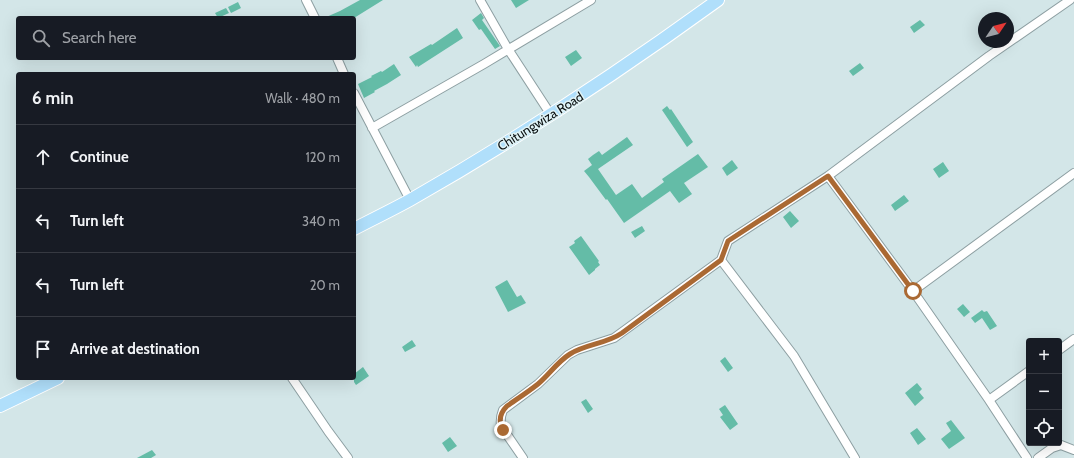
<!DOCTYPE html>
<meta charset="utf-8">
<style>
:root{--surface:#171b24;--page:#20242c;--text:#f1f3f6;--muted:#9ea1a6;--line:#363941}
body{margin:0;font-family:Cabin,sans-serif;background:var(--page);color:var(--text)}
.controls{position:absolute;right:12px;bottom:12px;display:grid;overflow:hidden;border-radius:4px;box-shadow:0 4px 16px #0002}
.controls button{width:36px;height:36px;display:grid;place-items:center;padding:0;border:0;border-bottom:1px solid var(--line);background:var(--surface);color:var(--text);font:20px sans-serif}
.compass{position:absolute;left:978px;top:12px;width:36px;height:36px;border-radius:50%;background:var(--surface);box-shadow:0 4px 16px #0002;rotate:55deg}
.stop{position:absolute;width:12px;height:12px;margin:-9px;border:3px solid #aa6933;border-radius:50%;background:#fff}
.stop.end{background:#aa6933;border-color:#fff;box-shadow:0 1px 4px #0008}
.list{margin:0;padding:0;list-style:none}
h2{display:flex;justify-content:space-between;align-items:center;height:52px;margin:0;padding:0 16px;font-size:17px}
h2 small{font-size:13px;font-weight:400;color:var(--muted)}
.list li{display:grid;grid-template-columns:26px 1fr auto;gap:12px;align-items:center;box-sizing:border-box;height:64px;padding:0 16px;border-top:1px solid var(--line)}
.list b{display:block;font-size:15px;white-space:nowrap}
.list em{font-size:13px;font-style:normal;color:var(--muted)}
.icon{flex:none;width:22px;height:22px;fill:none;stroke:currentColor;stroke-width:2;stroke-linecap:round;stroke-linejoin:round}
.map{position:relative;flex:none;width:1074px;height:458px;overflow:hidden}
.search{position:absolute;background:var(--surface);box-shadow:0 4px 16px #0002;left:16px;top:16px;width:340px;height:44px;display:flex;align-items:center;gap:10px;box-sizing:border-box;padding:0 14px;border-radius:4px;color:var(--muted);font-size:15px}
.panel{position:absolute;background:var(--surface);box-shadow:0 4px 16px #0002;left:16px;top:72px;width:340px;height:308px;border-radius:4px}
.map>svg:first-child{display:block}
.building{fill:#64bca7}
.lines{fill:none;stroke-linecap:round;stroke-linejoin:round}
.street-casing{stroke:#8d9fa2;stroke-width:10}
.primary-casing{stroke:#fff;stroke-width:14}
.street{stroke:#fff;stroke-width:8}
.primary{stroke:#b0dffb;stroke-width:12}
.route{stroke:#aa6933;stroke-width:5}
.labels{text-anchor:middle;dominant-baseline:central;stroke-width:3;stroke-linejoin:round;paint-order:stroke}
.street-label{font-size:13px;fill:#090f10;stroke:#e0f3f6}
</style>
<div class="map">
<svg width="1074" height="458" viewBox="0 0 1074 458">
<rect width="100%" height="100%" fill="#d3e6e8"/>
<path class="building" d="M360,0H383L354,18H324L340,11Z
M511,0H529L516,8Z
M238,2L241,8L231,13L228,7Z
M226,8L229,13L218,18L215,13Z
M481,13L484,18L482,20L500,46L495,49L481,29L479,30L472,20Z
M920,20L925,25L914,33L910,27Z
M457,28L463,38L418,67L417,65L416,67L409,57L431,44L432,45Z
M576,50L582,58L571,66L565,57Z
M860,63L864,68L853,76L849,71Z
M394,64L401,75L387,84L374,91L375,92L364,98L358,84L372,77L371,76L381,71L382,72Z
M667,106L670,110L671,109L693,142L687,147L662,110Z
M627,137L633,145L598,169L616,195L632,184L642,198L664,182L662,179L698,154L708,167L684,183L692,194L679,203L670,191L624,223L607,199L606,200L589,177L584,171L592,165L588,159L593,155L599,151L602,155Z
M732,160L738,168L727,176L722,168Z
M943,162L949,171L939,178L933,169Z
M904,195L909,201L895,211L891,205Z
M790,211L799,221L791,228L783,217Z
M642,226L645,231L635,238L631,232Z
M581,236L599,261L598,262L600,265L595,269V270L589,275L569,247L575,243L574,241Z
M507,280L517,297L521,295L526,303L508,312L495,287Z
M963,304L970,312L964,317L957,309Z
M982,310L984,312L987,311L997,326L990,330L982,318L975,323L971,318Z
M412,340L416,346L405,352L402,347Z
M725,357L733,368L728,372L720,361Z
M363,367L369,376L356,385L354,382V374Z
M917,383L922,389L919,392L924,398L915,406L905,393Z
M586,399L593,409L588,413L581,402Z
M725,405L738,424L730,430L720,417L723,415L719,409Z
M951,420L965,438L949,449L941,439L951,431L946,423Z
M917,428L926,439L918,445L910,433Z
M450,437L457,446L448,452L442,443Z
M152,450L156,455L151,458H137Z"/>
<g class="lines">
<g class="street-casing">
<path id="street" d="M306,0L315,18
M480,0L508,49L551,115
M337,58L344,74
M354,93L410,200
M372,128L484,64L591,0
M828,176L913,291L989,400L1027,458
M913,291L1074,173
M1059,350L1074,339
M292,378L328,431L348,458
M989,400L1029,371
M523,458L501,426C500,419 501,415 503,410L538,384L568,355L577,350L614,338L721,260
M855,458L794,356L721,260L728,241L828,176L989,56L1070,0
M1038,458L1052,448L1061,445L1074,450"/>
</g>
<g class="primary-casing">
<path id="primary" d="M354,229C373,219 392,210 410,200C517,139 619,72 718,0
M0,406L58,378"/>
</g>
<use href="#street" class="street"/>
<use href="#primary" class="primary"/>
</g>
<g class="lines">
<path class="route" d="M503,430C498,421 500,413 507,406C517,399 528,392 538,384C549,375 557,362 570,354C586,344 606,344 622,333L721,260L728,241L828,176L913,291"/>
</g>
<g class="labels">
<g class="street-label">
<text transform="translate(540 121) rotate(-32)">Chitungwiza Road</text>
</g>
</g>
</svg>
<div class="controls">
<button>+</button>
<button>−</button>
<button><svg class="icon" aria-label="locate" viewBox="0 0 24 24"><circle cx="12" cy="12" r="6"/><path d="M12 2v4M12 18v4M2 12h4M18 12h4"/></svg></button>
</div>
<svg class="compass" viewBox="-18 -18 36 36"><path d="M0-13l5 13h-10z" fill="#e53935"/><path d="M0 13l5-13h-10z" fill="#9ea1a6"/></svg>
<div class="stop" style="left:913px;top:291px"></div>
<div class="stop end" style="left:503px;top:430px"></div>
<div class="search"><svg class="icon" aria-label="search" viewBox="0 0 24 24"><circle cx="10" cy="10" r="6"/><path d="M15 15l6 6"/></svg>Search here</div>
<section class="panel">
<h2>6 min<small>Walk · 480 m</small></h2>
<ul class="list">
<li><svg class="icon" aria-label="ahead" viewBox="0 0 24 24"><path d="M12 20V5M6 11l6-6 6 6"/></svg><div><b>Continue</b></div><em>120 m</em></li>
<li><svg class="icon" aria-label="left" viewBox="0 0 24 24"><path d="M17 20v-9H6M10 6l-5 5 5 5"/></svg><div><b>Turn left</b></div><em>340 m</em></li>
<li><svg class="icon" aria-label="left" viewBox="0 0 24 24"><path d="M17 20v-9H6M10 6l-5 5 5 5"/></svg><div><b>Turn left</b></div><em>20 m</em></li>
<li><svg class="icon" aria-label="arrive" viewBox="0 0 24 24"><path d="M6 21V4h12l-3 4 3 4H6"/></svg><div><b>Arrive at destination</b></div></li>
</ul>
</section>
</div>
